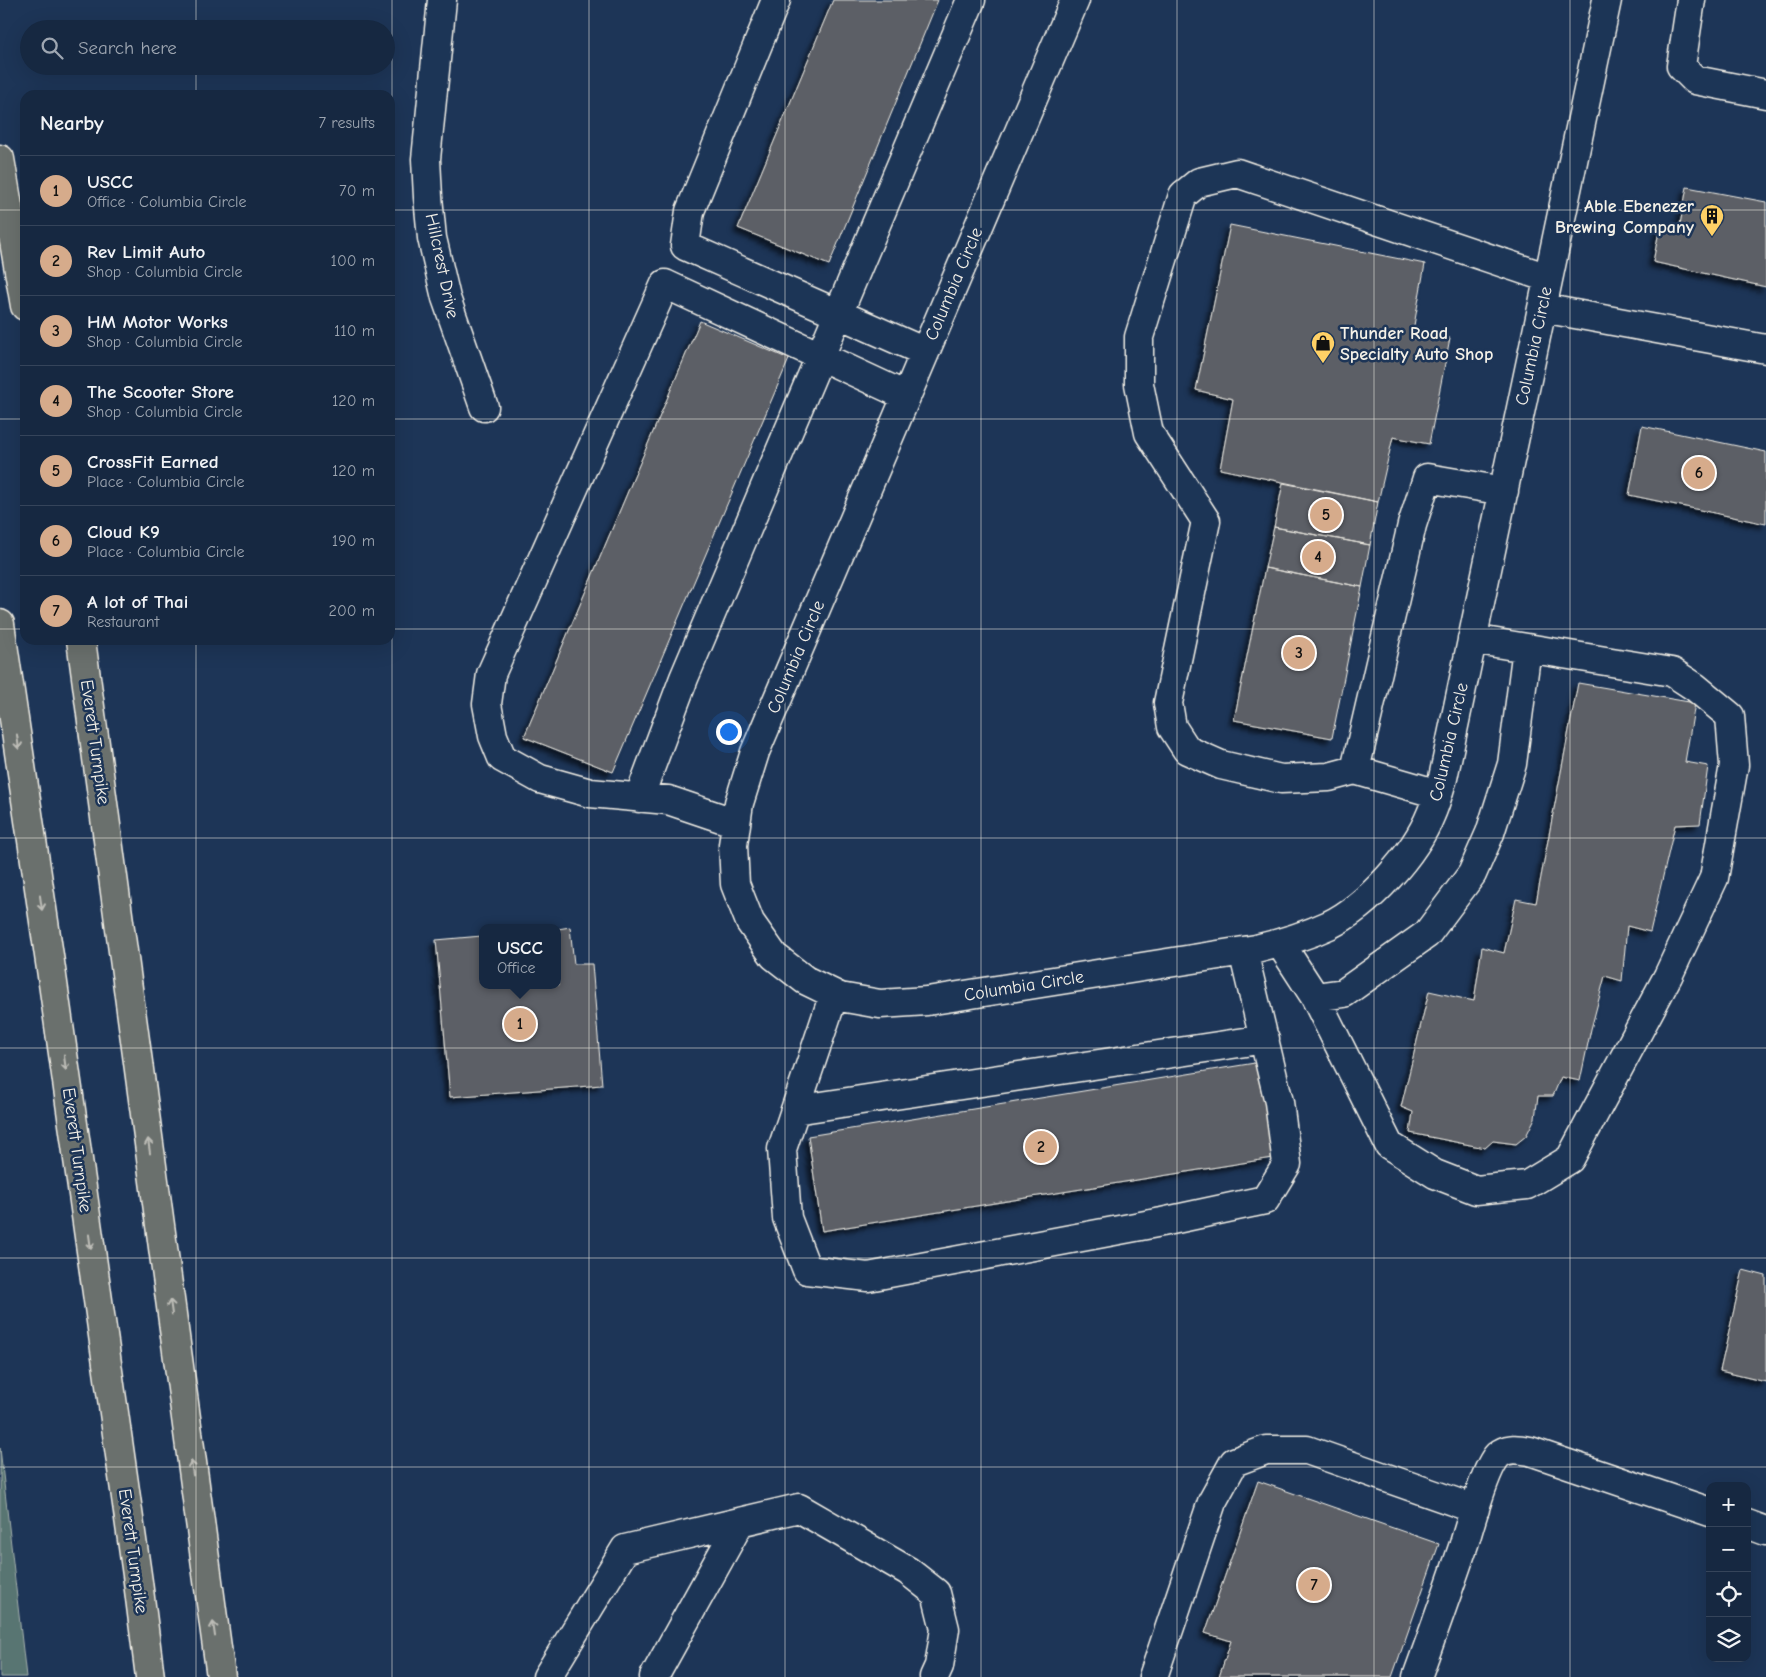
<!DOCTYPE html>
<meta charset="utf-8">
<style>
:root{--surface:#162841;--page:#1f3048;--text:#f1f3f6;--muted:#9ea6b1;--line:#35445a;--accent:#d6ab8b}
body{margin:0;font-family:"Comic Neue",sans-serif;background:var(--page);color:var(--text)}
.controls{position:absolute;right:15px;bottom:15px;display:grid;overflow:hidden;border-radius:10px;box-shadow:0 5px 20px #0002}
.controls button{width:45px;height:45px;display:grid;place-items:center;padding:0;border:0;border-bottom:1px solid var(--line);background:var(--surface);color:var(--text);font:25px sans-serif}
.you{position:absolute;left:728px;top:731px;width:18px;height:18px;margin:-12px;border:4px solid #fff;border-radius:50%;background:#1a73e8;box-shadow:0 0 0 8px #1a73e833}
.badge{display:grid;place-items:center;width:32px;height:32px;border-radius:50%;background:var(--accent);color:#111;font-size:16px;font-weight:700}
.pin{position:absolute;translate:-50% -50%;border:2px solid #fff;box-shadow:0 1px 5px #0006}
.popup{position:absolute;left:479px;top:924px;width:82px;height:65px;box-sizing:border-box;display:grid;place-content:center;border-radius:10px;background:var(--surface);filter:drop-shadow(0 1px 4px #0005);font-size:16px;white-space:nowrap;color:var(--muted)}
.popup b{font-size:19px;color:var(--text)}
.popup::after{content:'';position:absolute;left:50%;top:100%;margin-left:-10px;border:10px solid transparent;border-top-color:var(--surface)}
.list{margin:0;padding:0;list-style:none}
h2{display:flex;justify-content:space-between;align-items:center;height:65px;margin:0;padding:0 20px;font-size:21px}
h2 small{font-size:16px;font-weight:400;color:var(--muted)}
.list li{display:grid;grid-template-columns:32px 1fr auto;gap:15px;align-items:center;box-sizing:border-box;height:70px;padding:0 20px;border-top:1px solid var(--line)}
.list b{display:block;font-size:19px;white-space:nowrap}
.list p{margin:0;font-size:16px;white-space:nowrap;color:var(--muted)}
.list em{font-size:16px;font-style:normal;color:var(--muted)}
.icon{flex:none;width:28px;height:28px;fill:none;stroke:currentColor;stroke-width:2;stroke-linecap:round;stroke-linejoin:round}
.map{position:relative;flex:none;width:1766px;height:1677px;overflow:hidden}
.search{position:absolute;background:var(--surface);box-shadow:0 5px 20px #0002;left:20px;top:20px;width:375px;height:55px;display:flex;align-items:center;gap:12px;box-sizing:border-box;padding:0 18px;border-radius:28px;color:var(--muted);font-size:19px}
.panel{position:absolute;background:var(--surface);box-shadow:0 5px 20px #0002;left:20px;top:90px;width:375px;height:555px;border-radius:15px}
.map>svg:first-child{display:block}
.green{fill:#587472;stroke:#a6b2ad}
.building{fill:#5c5f66;stroke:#f4f1e8;filter:url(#shadow)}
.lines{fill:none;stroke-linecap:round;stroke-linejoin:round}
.minor-casing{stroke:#f4f1e8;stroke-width:31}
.highway-casing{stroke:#f4f1e8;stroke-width:31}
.minor{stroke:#1d3557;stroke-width:28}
.highway{stroke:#6b706d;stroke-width:28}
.oneway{stroke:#bdbdb7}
.grid{fill:none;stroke:#f4f1e8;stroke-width:1;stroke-opacity:0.55}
.labels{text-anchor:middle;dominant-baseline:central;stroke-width:5;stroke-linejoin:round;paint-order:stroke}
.poi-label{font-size:18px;font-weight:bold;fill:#f4f1e8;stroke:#1d3557;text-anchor:end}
.street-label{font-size:18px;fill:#f4f1e8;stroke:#1d3557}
</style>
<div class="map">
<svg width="1766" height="1677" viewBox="0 0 1766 1677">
<defs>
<filter id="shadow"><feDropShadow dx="-4.5" dy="4.5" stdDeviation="2.5" flood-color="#0009"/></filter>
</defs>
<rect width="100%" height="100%" fill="#1d3557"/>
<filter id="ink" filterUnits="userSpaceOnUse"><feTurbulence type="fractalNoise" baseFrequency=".02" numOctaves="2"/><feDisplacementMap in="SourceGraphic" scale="10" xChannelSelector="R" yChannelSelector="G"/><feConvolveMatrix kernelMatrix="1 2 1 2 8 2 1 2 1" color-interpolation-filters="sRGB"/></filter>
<g filter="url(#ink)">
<path class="green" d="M0,1448L26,1677H0Z"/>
<path class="building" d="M833,0H938L829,265L738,228Z
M1687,187L1766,202V287L1653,262L1660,226L1679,230Z
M1230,225L1425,264L1413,331L1450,338L1429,444L1393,437L1378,502L1220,469L1233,399L1196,390Z
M700,321L789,359L613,772L524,737Z
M1642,426L1766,452V524L1629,495Z
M1283,483L1378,502L1370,545L1274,527Z
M1274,527L1370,545L1362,587L1265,568Z
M1265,568L1362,587L1332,738L1234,720Z
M1578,683L1695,703L1685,762L1708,766L1700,824L1675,825L1650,932L1627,926L1622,981L1605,976L1591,1029L1580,1081L1561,1077L1553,1096H1538L1535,1118L1526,1136L1516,1144L1493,1141L1485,1148L1410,1133L1413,1112L1401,1107L1429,991L1474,1001L1482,947L1504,953L1516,899L1536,903Z
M570,927L574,964H592L602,1085L450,1097L436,940L482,936V985H558V929Z
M1261,1062L1273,1158L822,1231L808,1136Z
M1743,1270L1766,1276V1382L1720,1371Z
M1258,1481L1439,1544L1392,1677H1219L1231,1641L1205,1633Z"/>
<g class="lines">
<g class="minor-casing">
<path id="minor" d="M442,0L426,159L428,197L432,238L446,298L484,407
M776,0L690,211L685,246L925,352
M1075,0L755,752L739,803L733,845L735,884L750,922L774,956L805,980L840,997L880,1004L927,1001L1256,949C1282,943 1305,936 1329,925C1368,906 1415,854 1431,814C1436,803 1439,790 1443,778L1607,0
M1691,0L1681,66L1695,80L1766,94
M1542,308L1766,349
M1355,770L1329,777L1281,779L1221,765L1187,750L1172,727L1168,703L1206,521L1149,433L1139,384V337L1183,195L1199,182L1237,173L1548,278
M1438,794L1355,770L1412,525L1427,478L1504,491
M639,798L684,678L971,0
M736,823L668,800L590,793L540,779L502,758L493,736L487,704L491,674L665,284L906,396
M1280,943L1315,997L1344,993L1427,934L1472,874L1490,833L1512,764L1527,648L1472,639
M834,994L782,1149L787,1218L807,1270L868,1277L1162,1222L1265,1200L1287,1164L1279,1102L1243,951
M1315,997L1389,1145L1435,1174L1476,1190L1527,1185L1570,1159L1668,976L1714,878L1734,765L1730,716L1695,687L1672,672L1527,648
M795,1110L1265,1039
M1747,1524L1766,1531
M547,1677L625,1549L799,1508L908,1571L936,1593L945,1629L939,1666L934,1677
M654,1677L740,1522
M1153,1677L1212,1502L1234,1462L1266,1450H1307L1475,1509
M1417,1677C1433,1633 1449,1588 1464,1544C1470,1525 1485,1468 1498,1455C1507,1447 1519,1449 1530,1451L1710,1512"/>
</g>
<g class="highway-casing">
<path id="highway" d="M0,159L25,306
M0,624L51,969L138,1582L150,1677
M81,640L221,1677"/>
</g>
<use href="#minor" class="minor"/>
<use href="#highway" class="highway"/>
</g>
<defs><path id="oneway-shaft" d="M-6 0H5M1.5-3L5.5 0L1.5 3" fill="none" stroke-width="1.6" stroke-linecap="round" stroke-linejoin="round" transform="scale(1.25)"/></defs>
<g class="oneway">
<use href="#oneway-shaft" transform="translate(18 742) rotate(82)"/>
<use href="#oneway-shaft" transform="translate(41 903) rotate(82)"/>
<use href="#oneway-shaft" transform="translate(65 1063) rotate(82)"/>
<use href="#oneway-shaft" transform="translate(149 1146) rotate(-98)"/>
<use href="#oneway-shaft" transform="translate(90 1242) rotate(82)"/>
<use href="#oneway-shaft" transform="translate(171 1307) rotate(-98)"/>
<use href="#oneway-shaft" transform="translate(192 1468) rotate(-98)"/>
<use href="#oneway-shaft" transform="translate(214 1629) rotate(-98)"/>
</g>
</g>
<path class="grid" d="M196,0V29M392,0V1677M589,0V1677M785,0V1677M981,0V1677M1177,0V1677M1374,0V1677M1570,0V1677M196,66V95M0,210H25M390,210H1766M0,419H25M390,419H1766M0,629H25M390,629H1766M196,640V1677M0,838H1766M0,1048H1766M0,1258H1766M0,1467H1766"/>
<defs>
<g id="building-pin" transform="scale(1.25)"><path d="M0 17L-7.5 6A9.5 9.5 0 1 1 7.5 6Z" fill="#ffd166" stroke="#1d3557"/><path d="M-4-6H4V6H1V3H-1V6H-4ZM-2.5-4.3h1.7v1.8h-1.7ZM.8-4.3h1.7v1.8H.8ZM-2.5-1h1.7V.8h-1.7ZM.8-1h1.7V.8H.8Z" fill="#111"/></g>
<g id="shop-pin" transform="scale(1.25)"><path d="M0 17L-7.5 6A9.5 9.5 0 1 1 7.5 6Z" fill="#ffd166" stroke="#1d3557"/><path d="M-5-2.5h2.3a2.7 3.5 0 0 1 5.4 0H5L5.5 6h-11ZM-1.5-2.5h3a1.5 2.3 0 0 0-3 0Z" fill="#111"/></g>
</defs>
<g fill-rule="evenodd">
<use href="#building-pin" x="1712" y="216"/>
<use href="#shop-pin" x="1323" y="343"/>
</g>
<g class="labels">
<g class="poi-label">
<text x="1694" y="206">Able Ebenezer<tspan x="1694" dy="21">Brewing Company</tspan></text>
<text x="1340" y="333" text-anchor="start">Thunder Road<tspan x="1340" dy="21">Specialty Auto Shop</tspan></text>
</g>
<g class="street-label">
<text transform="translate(442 266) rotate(78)">Hillcrest Drive</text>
<text transform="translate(954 284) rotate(-67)">Columbia Circle</text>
<text transform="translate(1534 346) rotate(-78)">Columbia Circle</text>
<text transform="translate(796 657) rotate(-67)">Columbia Circle</text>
<text transform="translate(95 742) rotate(82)">Everett Turnpike</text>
<text transform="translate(1449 742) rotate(-77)">Columbia Circle</text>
<text transform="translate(1024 986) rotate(-9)">Columbia Circle</text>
<text transform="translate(77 1150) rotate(82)">Everett Turnpike</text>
<text transform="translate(133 1551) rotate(82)">Everett Turnpike</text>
</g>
</g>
</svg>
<div class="controls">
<button>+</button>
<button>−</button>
<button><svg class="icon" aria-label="locate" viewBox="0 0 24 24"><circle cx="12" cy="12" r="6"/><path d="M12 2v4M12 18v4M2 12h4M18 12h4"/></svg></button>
<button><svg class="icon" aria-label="layers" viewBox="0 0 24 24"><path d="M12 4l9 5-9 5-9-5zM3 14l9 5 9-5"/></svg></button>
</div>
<div class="you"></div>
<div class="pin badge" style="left:520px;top:1024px">1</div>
<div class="popup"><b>USCC</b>Office</div>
<div class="pin badge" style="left:1041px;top:1147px">2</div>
<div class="pin badge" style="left:1299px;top:653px">3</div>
<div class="pin badge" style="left:1318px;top:557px">4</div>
<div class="pin badge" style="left:1326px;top:515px">5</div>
<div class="pin badge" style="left:1699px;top:473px">6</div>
<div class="pin badge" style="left:1314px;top:1585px">7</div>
<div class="search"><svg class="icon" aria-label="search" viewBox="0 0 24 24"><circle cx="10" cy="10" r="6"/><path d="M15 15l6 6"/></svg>Search here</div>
<section class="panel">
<h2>Nearby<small>7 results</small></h2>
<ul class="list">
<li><span class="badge">1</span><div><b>USCC</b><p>Office · Columbia Circle</p></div><em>70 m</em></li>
<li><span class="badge">2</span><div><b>Rev Limit Auto</b><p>Shop · Columbia Circle</p></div><em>100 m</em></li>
<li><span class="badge">3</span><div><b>HM Motor Works</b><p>Shop · Columbia Circle</p></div><em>110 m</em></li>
<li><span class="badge">4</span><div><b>The Scooter Store</b><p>Shop · Columbia Circle</p></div><em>120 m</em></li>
<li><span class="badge">5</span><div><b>CrossFit Earned</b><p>Place · Columbia Circle</p></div><em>120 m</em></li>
<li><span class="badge">6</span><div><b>Cloud K9</b><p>Place · Columbia Circle</p></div><em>190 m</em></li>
<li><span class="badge">7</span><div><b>A lot of Thai</b><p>Restaurant</p></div><em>200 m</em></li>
</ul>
</section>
</div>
